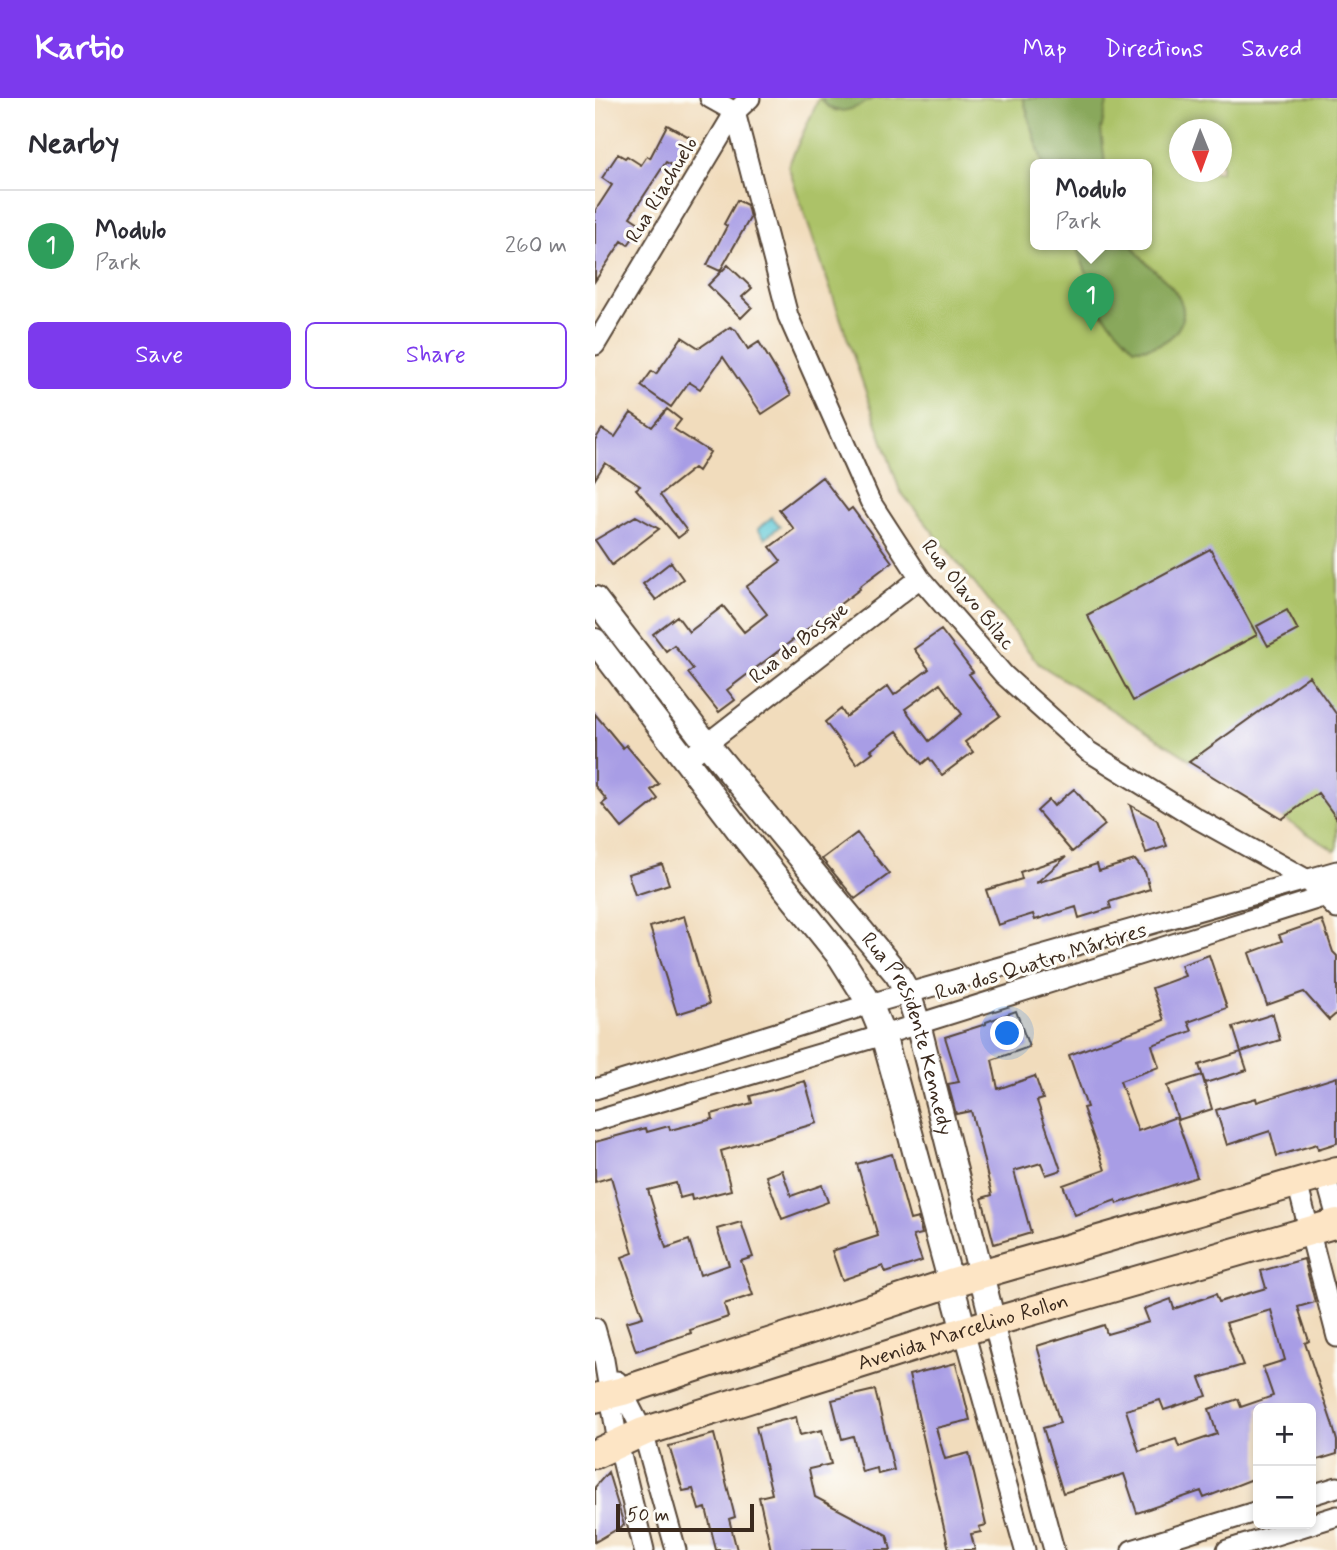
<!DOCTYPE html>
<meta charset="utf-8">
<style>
:root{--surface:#fff;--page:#f7f7f7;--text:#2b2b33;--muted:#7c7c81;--line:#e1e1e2;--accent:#7c3aed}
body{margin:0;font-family:Mynerve,sans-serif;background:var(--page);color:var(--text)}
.controls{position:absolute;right:21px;bottom:21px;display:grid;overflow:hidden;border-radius:10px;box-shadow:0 4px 10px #0003}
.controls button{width:63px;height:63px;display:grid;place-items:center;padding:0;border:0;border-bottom:2px solid var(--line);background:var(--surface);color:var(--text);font:35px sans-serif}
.compass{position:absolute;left:574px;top:21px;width:63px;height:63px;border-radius:50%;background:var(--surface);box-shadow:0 4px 10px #0003;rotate:179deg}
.scale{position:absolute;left:21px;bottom:18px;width:138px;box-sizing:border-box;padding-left:7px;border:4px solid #3b2a1e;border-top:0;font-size:19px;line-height:24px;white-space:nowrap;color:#3b2a1e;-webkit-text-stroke:5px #fdfcf7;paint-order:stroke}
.you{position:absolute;left:413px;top:936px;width:24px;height:24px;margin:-18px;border:5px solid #fff;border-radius:50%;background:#1a73e8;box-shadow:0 0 0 10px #1a73e833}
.badge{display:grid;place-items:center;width:46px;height:46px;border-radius:50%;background:var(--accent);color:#fff;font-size:23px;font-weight:700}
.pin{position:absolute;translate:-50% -58px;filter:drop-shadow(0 2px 4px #0008)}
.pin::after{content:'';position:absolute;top:37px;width:24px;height:21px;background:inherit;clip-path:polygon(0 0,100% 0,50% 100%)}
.popup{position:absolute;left:435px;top:61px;width:122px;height:91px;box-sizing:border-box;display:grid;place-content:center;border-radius:10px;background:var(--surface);filter:drop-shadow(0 2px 5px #0005);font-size:23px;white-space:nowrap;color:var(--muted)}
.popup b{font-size:26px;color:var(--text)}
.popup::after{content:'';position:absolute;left:50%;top:100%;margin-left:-14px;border:14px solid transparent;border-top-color:var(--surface)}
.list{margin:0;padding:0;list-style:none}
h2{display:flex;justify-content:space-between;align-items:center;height:91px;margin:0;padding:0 28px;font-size:30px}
h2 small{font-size:23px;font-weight:400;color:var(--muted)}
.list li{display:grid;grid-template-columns:46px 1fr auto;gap:21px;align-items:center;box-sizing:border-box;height:112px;padding:0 28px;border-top:2px solid var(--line)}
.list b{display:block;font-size:26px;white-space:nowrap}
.list p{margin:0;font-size:23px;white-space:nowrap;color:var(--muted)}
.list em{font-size:23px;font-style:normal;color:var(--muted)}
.actions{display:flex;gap:14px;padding:21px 28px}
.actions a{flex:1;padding:16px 0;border:2px solid var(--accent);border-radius:10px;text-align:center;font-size:24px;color:var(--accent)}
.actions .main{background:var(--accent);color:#fff}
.map{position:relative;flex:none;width:742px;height:1452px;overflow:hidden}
header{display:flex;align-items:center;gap:42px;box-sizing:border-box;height:98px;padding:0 35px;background:var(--accent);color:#fff}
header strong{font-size:33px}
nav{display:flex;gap:38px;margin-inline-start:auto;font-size:24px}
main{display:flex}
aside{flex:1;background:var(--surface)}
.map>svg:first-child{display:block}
.green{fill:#acc267;stroke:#747642;stroke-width:2;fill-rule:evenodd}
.forest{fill:#89a85c;stroke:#62693d;stroke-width:2}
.water{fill:#5cc7d6;stroke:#4c787a;stroke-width:2}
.building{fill:#a89de5;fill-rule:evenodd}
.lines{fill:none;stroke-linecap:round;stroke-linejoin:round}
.minor-casing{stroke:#564536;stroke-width:23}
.tertiary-casing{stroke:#564536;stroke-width:28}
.secondary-casing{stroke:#564536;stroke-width:32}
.minor{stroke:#fff;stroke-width:19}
.tertiary{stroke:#fff;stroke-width:24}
.secondary{stroke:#fde5c5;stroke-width:28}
.labels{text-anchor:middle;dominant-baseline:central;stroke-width:6;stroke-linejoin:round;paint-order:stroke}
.street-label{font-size:21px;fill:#3b2a1e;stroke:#fdfcf7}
</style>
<header>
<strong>Kartio</strong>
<nav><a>Map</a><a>Directions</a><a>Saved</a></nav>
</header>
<main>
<aside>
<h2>Nearby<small></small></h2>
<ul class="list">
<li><span class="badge" style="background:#2e9e5b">1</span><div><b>Modulo</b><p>Park</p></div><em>260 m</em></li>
</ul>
<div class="actions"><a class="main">Save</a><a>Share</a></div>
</aside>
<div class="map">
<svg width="742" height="1452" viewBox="0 0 742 1452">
<rect width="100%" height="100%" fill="#fdfcf7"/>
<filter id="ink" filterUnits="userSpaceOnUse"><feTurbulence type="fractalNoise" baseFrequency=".0143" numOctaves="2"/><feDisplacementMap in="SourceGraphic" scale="14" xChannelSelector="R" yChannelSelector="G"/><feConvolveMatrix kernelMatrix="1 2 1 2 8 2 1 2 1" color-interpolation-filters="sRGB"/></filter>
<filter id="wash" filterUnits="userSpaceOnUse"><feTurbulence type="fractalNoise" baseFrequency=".00686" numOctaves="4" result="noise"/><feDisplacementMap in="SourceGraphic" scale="28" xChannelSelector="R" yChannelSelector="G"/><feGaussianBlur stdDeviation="1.57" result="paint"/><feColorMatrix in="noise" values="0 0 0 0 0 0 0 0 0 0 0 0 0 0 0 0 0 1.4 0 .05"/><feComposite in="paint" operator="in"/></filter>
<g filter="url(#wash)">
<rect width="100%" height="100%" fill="#f1dcbc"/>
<path class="green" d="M224,0H742V751L740,753L444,566L305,393L193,68ZM584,32H626V74H584ZM440,67H552V147H440Z"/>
<path class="forest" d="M226,0H279C262,10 238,23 226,0Z
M428,0H513L506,32L510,67H448Z
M481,147H537C551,174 611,199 579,236C567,248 555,250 539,250L506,214Z"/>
<path class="water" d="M177,419L185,428L170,440L163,431Z"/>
<g id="blocks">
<path class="building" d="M72,27L98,41L82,70L71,64L35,119L47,127L33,147L27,143L0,183V113L17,87L7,80L23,56L30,60L32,58L46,67L52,58L55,60Z
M142,102L152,107L155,120L125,173L112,167L132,128L129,126Z
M133,167L157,190L147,199L157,209L146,220L113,187Z
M135,229L141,232L153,251L164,244L196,297L167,316L128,259L105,291L94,284L76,309L46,288L57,273L61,276L87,239L104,250Z
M72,311L86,322L79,331L115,354L103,373L99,370L65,397L92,433L83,440L41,391L45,388L10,365L0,381V342L7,331L20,339L36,315L57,329Z
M227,379L253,413L257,410L297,464L264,489L265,491L132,592L140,602L124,614L93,575L98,571L79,547L71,553L58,536L82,518L94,534L128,508L149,534L172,516L151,489L186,463L175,449L199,431L184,412Z
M41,418L64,431L17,467L0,442Z
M615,451L662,537L538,603L492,517Z
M76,464L88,481L61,502L48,486Z
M692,512L703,532L673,548L662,528Z
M346,532L378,574L374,576L405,618L370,644L378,654L347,677L334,660L327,666L302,633L276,652L278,654L262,666L230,624L246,611L251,619L293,588L299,597L334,571L319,551ZM345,586L367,616L334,643L310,611Z
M714,578L742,617V721L723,695L687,721L594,664Z
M0,616L28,650L31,647L64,686L56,692L63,701L27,730L7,706L12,702L0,688Z
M479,691L510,727L477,754L442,713L454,702L459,708Z
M535,707L562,722L572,748L551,755Z
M262,735L294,776L260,801L227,761Z
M471,759L441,785L502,766L504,773L540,762L550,774L555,791L514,804L516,810L484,820L481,809L440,822L438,816L403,827L391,792L427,781L425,774Z
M67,766L74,786L40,797L33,776Z
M89,818L114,906L82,916L55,829Z
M727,822L738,854L742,858V915L734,922L709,894L672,907L654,855L687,843L684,837Z
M614,857L632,910L593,924L597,933L557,947L564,969L525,983L543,1033L581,1019L602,1079L522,1106L521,1102L480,1117L468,1087L510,1072L488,1010L492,1009L474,957L569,922L557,890L590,878L586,867Z
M421,913L434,949L397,962L403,991L440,978L448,1001L442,1003L466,1072L451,1077L446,1065L419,1073L436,1135L399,1146L387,1100L397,1097L386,1051L376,1013L361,1016L353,986L364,984L350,939L391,926V924Z
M678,916L685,942L646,954L638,929Z
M646,954L652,972L610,985L604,967Z
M607,977L617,1011L583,1022L572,988Z
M742,979V1045L723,1051L722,1046L682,1058L675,1033L632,1047L621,1012L661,1000L662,1004Z
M210,983L222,1025L126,1053L136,1092L97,1102L96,1097L85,1100L81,1085L53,1092L71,1150L94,1142L105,1177L134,1167L122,1131L146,1124L158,1159L146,1163L158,1197L129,1206L133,1219L95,1232L96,1235L41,1253L31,1224L48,1219L27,1159L38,1155L16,1079L0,1084V1044L51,1030L52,1034L74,1028L75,1032L118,1021L117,1016L157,1005L155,998Z
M297,1056L315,1122L323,1120L327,1136L318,1138L327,1163L291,1175L288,1168L247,1182L237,1153L283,1138L262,1066Z
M187,1072L196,1098L227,1087L233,1104L187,1121L171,1078Z
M709,1161L720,1204L703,1209L714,1243L710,1245L737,1325L742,1343V1356L716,1364V1310H663V1379L609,1400L606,1393L542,1415L529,1376L468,1395L448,1330L465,1325L442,1248L509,1227L512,1236L554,1224L549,1211L576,1201L579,1211L621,1196L624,1204L671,1190L666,1173ZM676,1212L690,1262L668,1269L678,1298L646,1309L643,1301L614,1311L622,1336L584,1349L581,1341L544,1353L531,1312L565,1302L569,1312L612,1298L605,1280L648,1267L631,1225Z
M361,1265L375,1322L341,1330L350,1361L374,1355L391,1427L384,1429L386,1434L376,1436L380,1452H354L314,1277Z
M280,1292L299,1372L283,1376L282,1370L267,1374L258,1338L247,1341L237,1302Z
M201,1319L205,1337L227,1332L236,1366L214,1371L220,1399L292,1437L296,1452H176L164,1399L177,1396L161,1329Z
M119,1336L140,1419L134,1421L142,1452H121L111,1410L104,1412L98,1391L88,1393L74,1348Z
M13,1374L29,1427L0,1444V1389Z"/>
</g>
</g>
<g filter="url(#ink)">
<use href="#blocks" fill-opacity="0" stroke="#564536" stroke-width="2"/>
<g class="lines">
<g class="minor-casing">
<path id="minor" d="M115,0L140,14L193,218L275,403L325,480L409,577L493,653L601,720L711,781L742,811
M0,247L140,14L155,0
M91,662L325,480
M0,991L275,906L742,773
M0,1023L288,937L731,798L742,788
M730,1077L742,1120
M702,1085L742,1239
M398,1224L459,1452
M0,1230L9,1262L23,1345L49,1452
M369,1233L430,1452
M22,1283L48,1334L81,1452
M716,1397L742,1389
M537,1452L663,1413
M632,1452L742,1418"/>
</g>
<g class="tertiary-casing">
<g id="tertiary">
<path id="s1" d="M0,501L111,645L302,876L313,895L323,926L398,1224"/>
<path d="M0,543L146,735L246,860L275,906L288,937L299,976L369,1233"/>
</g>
</g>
<g class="secondary-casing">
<g id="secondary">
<path d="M0,1300L28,1293L355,1185L742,1073"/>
<path id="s2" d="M0,1356L48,1334L398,1224L742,1125"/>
</g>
</g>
<use href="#minor" class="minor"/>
<use href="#tertiary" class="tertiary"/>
<use href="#secondary" class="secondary"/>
</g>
</g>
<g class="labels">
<g class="street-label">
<text transform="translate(67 92) rotate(-59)">Rua Riachuelo</text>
<text transform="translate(373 497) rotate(51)">Rua Olavo Bilac</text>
<text transform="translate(204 545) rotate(-38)">Rua do Bosque</text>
<text transform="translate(446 864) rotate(-17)">Rua dos Quatro Mártires</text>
<text stroke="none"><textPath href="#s1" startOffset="541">Rua Presidente Kennedy</textPath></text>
<text stroke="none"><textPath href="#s2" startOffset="388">Avenida Marcelino Rollon</textPath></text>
</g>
</g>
</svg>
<div class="controls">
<button>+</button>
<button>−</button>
</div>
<svg class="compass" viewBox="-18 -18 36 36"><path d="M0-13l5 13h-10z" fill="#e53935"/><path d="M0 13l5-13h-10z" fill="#7c7c81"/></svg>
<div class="scale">50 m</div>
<div class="you"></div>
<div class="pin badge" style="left:496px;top:233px;background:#2e9e5b">1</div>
<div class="popup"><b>Modulo</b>Park</div>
</div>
</main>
